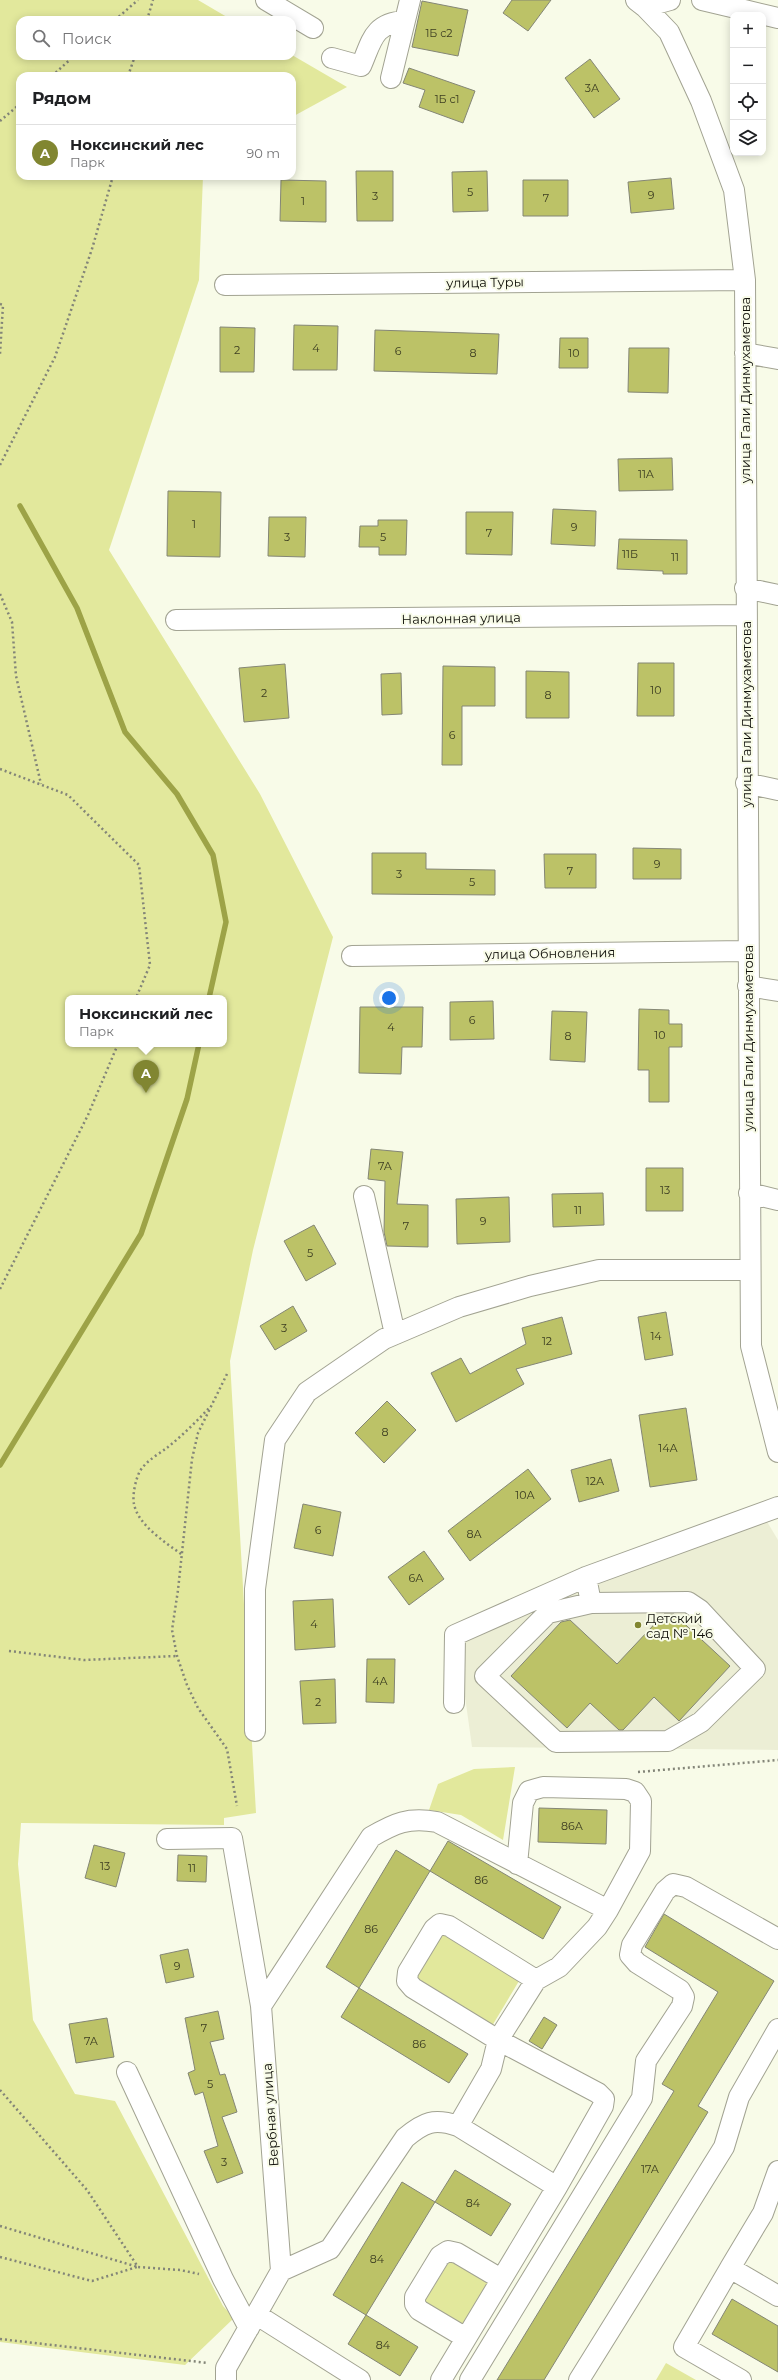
<!DOCTYPE html>
<html lang="ru">
<meta charset="utf-8">
<style>
:root{--surface:#fff;--page:#f6f6f6;--text:#202124;--muted:#757577;--line:#e0e0e0;--accent:#818631}
body{margin:0;font-family:Montserrat,sans-serif;background:var(--page);color:var(--text)}
.controls{position:absolute;right:12px;top:12px;display:grid;overflow:hidden;border-radius:8px;box-shadow:0 2px 10px #0003}
.controls button{width:36px;height:36px;display:grid;place-items:center;padding:0;border:0;border-bottom:1px solid var(--line);background:var(--surface);color:var(--text);font:20px sans-serif}
.you{position:absolute;left:389px;top:998px;width:14px;height:14px;margin:-10px;border:3px solid #fff;border-radius:50%;background:#1a73e8;box-shadow:0 0 0 6px #1a73e833}
.badge{display:grid;place-items:center;width:26px;height:26px;border-radius:50%;background:var(--accent);color:#fff;font-size:13px;font-weight:700}
.pin{position:absolute;translate:-50% -33px;filter:drop-shadow(0 1px 2px #0008)}
.pin::after{content:'';position:absolute;top:21px;width:14px;height:12px;background:inherit;clip-path:polygon(0 0,100% 0,50% 100%)}
.popup{position:absolute;left:65px;top:995px;width:162px;height:52px;box-sizing:border-box;display:grid;place-content:center;border-radius:8px;background:var(--surface);filter:drop-shadow(0 1px 3px #0005);font-size:13px;white-space:nowrap;color:var(--muted)}
.popup b{font-size:15px;color:var(--text)}
.popup::after{content:'';position:absolute;left:50%;top:100%;margin-left:-8px;border:8px solid transparent;border-top-color:var(--surface)}
.list{margin:0;padding:0;list-style:none}
h2{display:flex;justify-content:space-between;align-items:center;height:52px;margin:0;padding:0 16px;font-size:17px}
h2 small{font-size:13px;font-weight:400;color:var(--muted)}
.list li{display:grid;grid-template-columns:26px 1fr auto;gap:12px;align-items:center;box-sizing:border-box;height:56px;padding:0 16px;border-top:1px solid var(--line)}
.list b{display:block;font-size:15px;white-space:nowrap}
.list p{margin:0;font-size:13px;white-space:nowrap;color:var(--muted)}
.list em{font-size:13px;font-style:normal;color:var(--muted)}
.icon{flex:none;width:22px;height:22px;fill:none;stroke:currentColor;stroke-width:2;stroke-linecap:round;stroke-linejoin:round}
.map{position:relative;flex:none;width:778px;height:2380px;overflow:hidden}
.search{position:absolute;background:var(--surface);box-shadow:0 2px 10px #0003;left:16px;top:16px;width:280px;height:44px;display:flex;align-items:center;gap:10px;box-sizing:border-box;padding:0 14px;border-radius:12px;color:var(--muted);font-size:15px}
.panel{position:absolute;background:var(--surface);box-shadow:0 2px 10px #0003;left:16px;top:72px;width:280px;height:108px;border-radius:12px}
.map>svg:first-child{display:block}
.built{fill:#eceed5}
.green{fill:#e2e89c;fill-rule:evenodd}
.lines{fill:none;stroke-linecap:round;stroke-linejoin:round}
.stream{stroke:#9da347;stroke-width:5.5}
.building{fill:#bcc267;stroke:#848675}
.minor-casing{stroke:#a2a392;stroke-width:22}
.path{stroke:#838578;stroke-width:2.5;stroke-dasharray:2 3;stroke-linecap:butt}
.minor{stroke:#fff;stroke-width:20}
.poi-dot{fill:#818631;stroke:#f8fbe8;stroke-width:1.5}
.labels{text-anchor:middle;dominant-baseline:central;stroke-width:4;stroke-linejoin:round;paint-order:stroke}
.number-label{font-size:11px;fill:#3b3c21}
.street-label{font-size:13px;fill:#10100a;stroke:#f8fbe8}
.poi-label{font-size:13px;fill:#10100a;stroke:#f8fbe8;text-anchor:start}
</style>
<div class="map">
<svg width="778" height="2380" viewBox="0 0 778 2380">
<rect width="100%" height="100%" fill="#f8fbe8"/>
<path class="built" d="M766,1520L778,1540V1750L472,1747L458,1646L539,1603Z"/>
<path class="green" d="M0,0H198L232,20H20V56L292,55L347,87L292,117V76H20V176H203L199,280L109,550L260,794L333,937L253,1250L230,1361L256,1813L224,1818V1825L21,1823L18,1864L33,2020L75,2094L115,2101L223,2306L234,2318L185,2365L0,2342ZM68,998H224V1044H68Z
M515,1767L503,1840L461,1815L429,1810L438,1784L474,1769Z
M444,1929L522,1976L492,2026L414,1979Z
M452,2257L491,2280L462,2328L423,2304Z
M666,2363L696,2380H656Z"/>
<g class="lines">
<path class="stream" d="M20,506L77,608L125,732L177,794L213,855L226,922L209,998
M0,1465L141,1234L187,1099L199,1044"/>
</g>
<path class="building" d="M512,0H551L528,31L503,13Z
M422,1L468,10L458,56L412,47Z
M590,59L620,99L594,118L565,78Z
M409,68L475,91L463,123L419,107L425,90L403,83Z
M356,171H393V221H357Z
M487,171L488,211L453,212L452,172Z
M671,178L674,209L631,213L628,182Z
M281,180L326,181V222L280,221Z
M523,180H568V216H523Z
M294,325L338,326L337,370H293Z
M220,327L255,328L254,372H220Z
M375,330L499,334L497,374L374,371Z
M560,338H588V368H559Z
M629,348H669L668,393L628,392Z
M672,458L673,490L619,491L618,459Z
M168,491L221,492L220,557L167,556Z
M553,509L596,511L595,546L551,544Z
M466,512H513L512,555L466,554Z
M269,517H306L305,557L268,556Z
M378,520H407L406,555H379V547H359L360,526H378Z
M619,539L687,540V574H663V571L617,569Z
M638,663H674V716H637Z
M285,664L289,718L244,722L239,668Z
M443,666L495,667V706H462V765H442Z
M526,671L569,672V718H526Z
M401,673L402,714L382,715L381,674Z
M633,848L681,849V879H633Z
M372,853H426V869L495,870V895L372,894Z
M544,854H596V888H545Z
M493,1001L494,1039L450,1040V1002Z
M360,1007H423L422,1047H402L401,1074L359,1073Z
M639,1009L669,1010V1024H682V1047H669V1102H649V1070H638Z
M552,1011L587,1012L585,1062L550,1060Z
M371,1149L403,1152L397,1204L428,1205V1247L387,1246L384,1232L385,1181L368,1179Z
M646,1168H683V1211H646Z
M603,1193L604,1225L553,1227L552,1194Z
M509,1197L510,1242L457,1244L456,1199Z
M314,1225L336,1264L306,1281L284,1241Z
M293,1306L307,1331L275,1350L260,1326Z
M666,1312L673,1355L645,1360L638,1317Z
M562,1317L572,1354L516,1369L524,1384L456,1422L431,1373L461,1358L470,1374L526,1344L522,1328Z
M387,1401L416,1430L384,1463L355,1433Z
M686,1408L697,1480L650,1487L639,1415Z
M611,1459L619,1491L579,1502L571,1470Z
M528,1469L551,1499L470,1561L448,1531Z
M303,1504L341,1512L333,1556L294,1548Z
M424,1551L444,1579L409,1605L388,1577Z
M333,1599L335,1647L295,1650L293,1601Z
M664,1614H674L730,1666L679,1721L654,1697L623,1730H619L590,1703L567,1728L511,1676L561,1622L570,1620L617,1664Z
M367,1659H395L394,1703L366,1702Z
M335,1679L336,1723L303,1724L300,1681Z
M539,1808L607,1810L606,1844L538,1842Z
M448,1841L561,1907L543,1939L430,1871Z
M94,1845L125,1853L116,1887L85,1878Z
M396,1850L430,1871L359,1988L326,1967Z
M178,1855L207,1856L206,1882L177,1881Z
M664,1914L774,1981L698,2106L708,2112L544,2380H497L674,2091L662,2084L718,1992L645,1947Z
M188,1949L194,1977L166,1983L160,1955Z
M359,1988L468,2054L449,2083L341,2017Z
M218,2011L224,2039L210,2042L220,2075L225,2074L237,2112L222,2117L243,2173L217,2183L204,2151L218,2146L203,2092L195,2095L188,2073L195,2070L185,2018Z
M544,2017L557,2025L542,2049L529,2041Z
M107,2018L114,2057L76,2063L69,2024Z
M455,2170L511,2204L491,2236L435,2202Z
M402,2182L435,2202L366,2315L333,2295Z
M732,2299L778,2326V2372L712,2334Z
M366,2315L418,2347L400,2376L348,2344Z"/>
<g class="lines">
<g class="minor-casing">
<path id="minor" d="M266,0L313,28
M636,0L645,7L669,32L701,101L734,190L745,280L751,1346L778,1452
M702,0L778,18
M645,7L670,0
M332,58L361,66C372,41 373,23 405,21
M391,78L410,0
M225,285L745,280
M745,353L778,359
M745,588L778,595
M176,620L745,615
M746,783L778,790
M352,956L747,951
M748,986L778,991
M749,1193L778,1200
M364,1196L395,1334
M586,1577L591,1603L688,1602L700,1610L755,1669L701,1722L668,1741L556,1742L485,1676L548,1613L591,1603
M454,1703L455,1635L586,1577L778,1507
M255,1731V1589L275,1440L307,1392L384,1339L459,1307L530,1286L599,1270H750
M167,1839L232,1838L261,2006L281,2271L226,2368V2380
M517,1864L523,1803L529,1791L543,1787L626,1789L635,1792L641,1801L640,1851L608,1910
M261,2006L371,1837C395,1823 408,1817 437,1822L608,1910L597,1927L559,1967L536,1980L498,2040L598,2093L604,2099L603,2106L557,2187
M127,2072L223,2279L249,2328
M458,2126L491,2069L498,2040L413,1988L407,1981L408,1972L434,1929L440,1924L449,1926L536,1980
M730,2268L763,2213L778,2171
M281,2271L330,2249L405,2138C424,2122 434,2118 458,2126L557,2187L441,2380
M257,2315L360,2380
M466,2338L419,2310L415,2304V2297L440,2256L448,2251L457,2253L501,2279
M470,2380L642,2098L646,2061L682,2006L684,1997L680,1990L637,1963L630,1955L632,1945L665,1891L673,1884L686,1887L778,1939
M579,2380L724,2147L739,2097L778,2029
M741,2380L684,2347L730,2268L778,2296"/>
</g>
<path class="path" d="M115,20L138,0
M147,20L153,0
M52,76L74,56
M128,76L135,56
M0,121L20,104
M0,304L3,305L0,354
M0,465L55,357L92,249L113,176
M0,594L12,622L16,676L41,784
M0,769L68,795L139,865L150,965L136,998
M0,1289L88,1115L118,1044
M227,1374L198,1433L192,1459L178,1590L172,1630L177,1656L187,1685L198,1708L227,1749L237,1806
M181,1554C165,1542 138,1525 134,1504C132,1495 136,1478 140,1471C147,1460 159,1454 168,1447C183,1435 197,1421 210,1407
M9,1651L84,1660L177,1656
M638,1772L778,1760
M0,2090L87,2190L138,2267L180,2270L199,2274
M0,2226L138,2267
M0,2257L92,2281L137,2267
M0,2339L208,2363"/>
<use href="#minor" class="minor"/>
</g>
<circle class="poi-dot" cx="638" cy="1625" r="4"/>
<g class="labels">
<g class="number-label">
<text x="439" y="33">1Б с2</text>
<text x="592" y="88">3А</text>
<text x="447" y="99">1Б с1</text>
<text x="470" y="192">5</text>
<text x="651" y="195">9</text>
<text x="375" y="196">3</text>
<text x="546" y="198">7</text>
<text x="303" y="201">1</text>
<text x="316" y="348">4</text>
<text x="237" y="350">2</text>
<text x="398" y="351">6</text>
<text x="473" y="353">8</text>
<text x="574" y="353">10</text>
<text x="646" y="474">11А</text>
<text x="194" y="524">1</text>
<text x="574" y="527">9</text>
<text x="489" y="533">7</text>
<text x="287" y="537">3</text>
<text x="383" y="537">5</text>
<text x="630" y="554">11Б</text>
<text x="675" y="557">11</text>
<text x="656" y="690">10</text>
<text x="264" y="693">2</text>
<text x="548" y="695">8</text>
<text x="452" y="735">6</text>
<text x="657" y="864">9</text>
<text x="570" y="871">7</text>
<text x="399" y="874">3</text>
<text x="472" y="882">5</text>
<text x="472" y="1020">6</text>
<text x="391" y="1027">4</text>
<text x="660" y="1035">10</text>
<text x="568" y="1036">8</text>
<text x="385" y="1166">7А</text>
<text x="665" y="1190">13</text>
<text x="578" y="1210">11</text>
<text x="483" y="1221">9</text>
<text x="406" y="1226">7</text>
<text x="310" y="1253">5</text>
<text x="284" y="1328">3</text>
<text x="656" y="1336">14</text>
<text x="547" y="1341">12</text>
<text x="385" y="1432">8</text>
<text x="668" y="1448">14А</text>
<text x="595" y="1481">12А</text>
<text x="525" y="1495">10А</text>
<text x="318" y="1530">6</text>
<text x="474" y="1534">8А</text>
<text x="416" y="1578">6А</text>
<text x="314" y="1624">4</text>
<text x="380" y="1681">4А</text>
<text x="318" y="1702">2</text>
<text x="572" y="1826">86А</text>
<text x="105" y="1866">13</text>
<text x="192" y="1868">11</text>
<text x="481" y="1880">86</text>
<text x="371" y="1929">86</text>
<text x="177" y="1966">9</text>
<text x="204" y="2028">7</text>
<text x="91" y="2041">7А</text>
<text x="419" y="2044">86</text>
<text x="210" y="2084">5</text>
<text x="224" y="2162">3</text>
<text x="650" y="2169">17А</text>
<text x="473" y="2203">84</text>
<text x="377" y="2259">84</text>
<text x="383" y="2345">84</text>
</g>
<g class="street-label">
<text transform="translate(485 282) rotate(-1)">улица Туры</text>
<text transform="translate(745 390) rotate(-90)">улица Гали Динмухаметова</text>
<text transform="translate(461 618) rotate(-1)">Наклонная улица</text>
<text transform="translate(746 714) rotate(-90)">улица Гали Динмухаметова</text>
<text transform="translate(550 953) rotate(-1)">улица Обновления</text>
<text transform="translate(748 1038) rotate(-90)">улица Гали Динмухаметова</text>
<text transform="translate(270 2115) rotate(-94)">Вербная улица</text>
</g>
<g class="poi-label">
<text x="646" y="1618">Детский<tspan x="646" dy="15">сад № 146</tspan></text>
</g>
</g>
</svg>
<div class="controls">
<button>+</button>
<button>−</button>
<button><svg class="icon" aria-label="locate" viewBox="0 0 24 24"><circle cx="12" cy="12" r="6"/><path d="M12 2v4M12 18v4M2 12h4M18 12h4"/></svg></button>
<button><svg class="icon" aria-label="layers" viewBox="0 0 24 24"><path d="M12 4l9 5-9 5-9-5zM3 14l9 5 9-5"/></svg></button>
</div>
<div class="you"></div>
<div class="pin badge" style="left:146px;top:1093px">A</div>
<div class="popup"><b>Ноксинский лес</b>Парк</div>
<div class="search"><svg class="icon" aria-label="search" viewBox="0 0 24 24"><circle cx="10" cy="10" r="6"/><path d="M15 15l6 6"/></svg>Поиск</div>
<section class="panel">
<h2>Рядом<small></small></h2>
<ul class="list">
<li><span class="badge">A</span><div><b>Ноксинский лес</b><p>Парк</p></div><em>90 m</em></li>
</ul>
</section>
</div>
